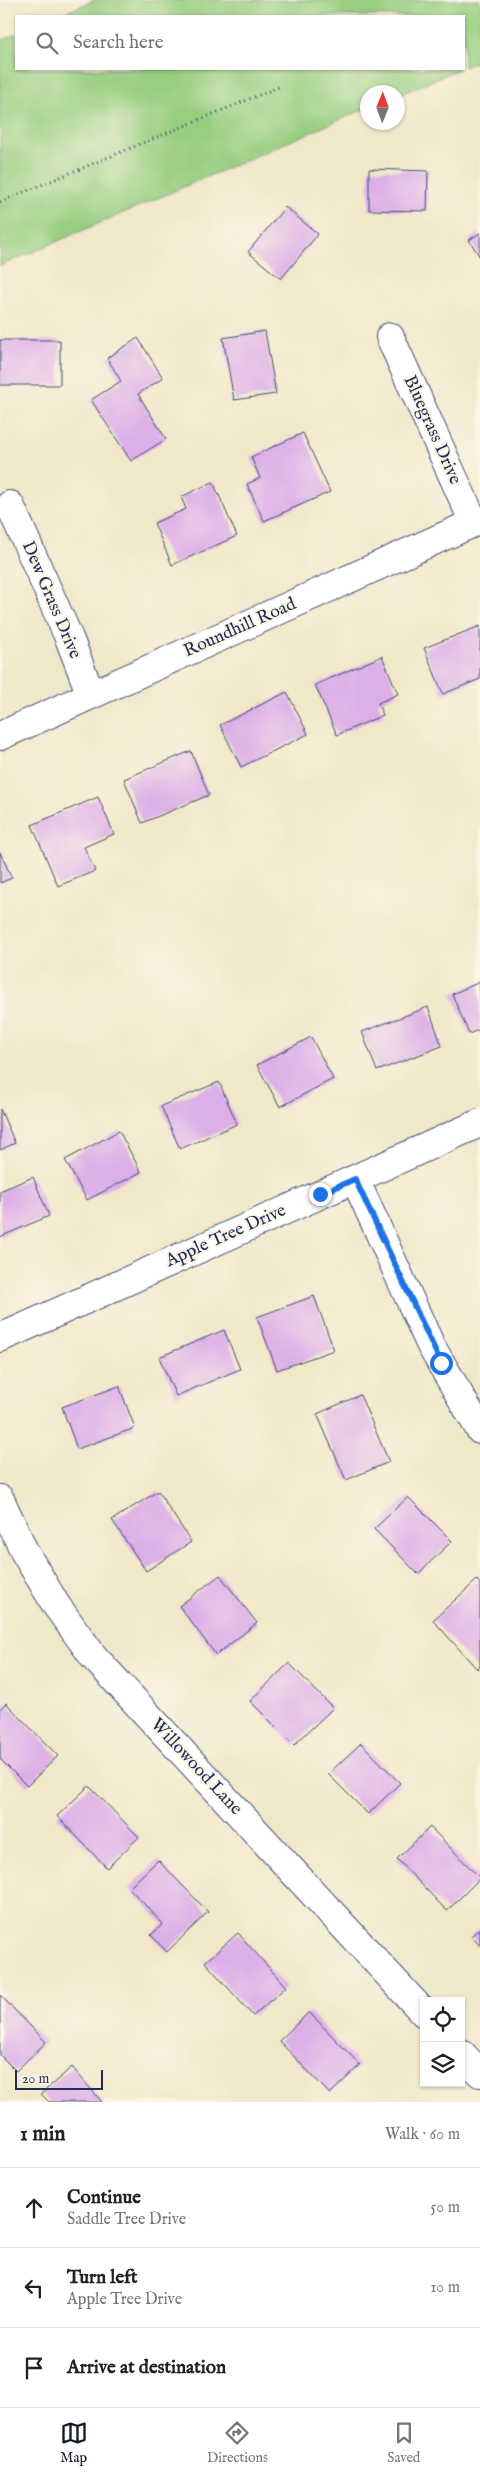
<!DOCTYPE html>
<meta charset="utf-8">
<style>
:root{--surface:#fff;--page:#f2f2f2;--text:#202124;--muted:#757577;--line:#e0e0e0;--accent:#111827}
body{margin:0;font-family:"IM FELL English",serif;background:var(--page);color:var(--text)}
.controls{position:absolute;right:15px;bottom:15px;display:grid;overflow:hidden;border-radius:0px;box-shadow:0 1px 4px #0004}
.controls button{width:45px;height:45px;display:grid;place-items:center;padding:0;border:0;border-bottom:1px solid var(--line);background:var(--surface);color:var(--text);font:25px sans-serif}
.compass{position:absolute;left:360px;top:85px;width:45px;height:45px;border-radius:50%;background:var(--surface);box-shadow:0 1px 4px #0004;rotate:1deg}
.scale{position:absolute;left:15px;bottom:12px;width:88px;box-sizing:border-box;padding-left:5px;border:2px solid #1b2f5e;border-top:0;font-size:14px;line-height:18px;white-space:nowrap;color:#1b2f5e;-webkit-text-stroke:4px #fcf5e5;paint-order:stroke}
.stop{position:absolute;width:15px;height:15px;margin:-11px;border:4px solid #1a73e8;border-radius:50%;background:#fff}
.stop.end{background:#1a73e8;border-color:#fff;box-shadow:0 1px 5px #0008}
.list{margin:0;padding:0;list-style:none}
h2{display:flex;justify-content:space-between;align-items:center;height:65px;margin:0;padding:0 20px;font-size:21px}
h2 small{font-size:16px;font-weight:400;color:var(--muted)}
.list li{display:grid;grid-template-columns:32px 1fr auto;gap:15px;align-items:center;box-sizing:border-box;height:80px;padding:0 20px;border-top:1px solid var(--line)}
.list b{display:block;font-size:19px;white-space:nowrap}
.list p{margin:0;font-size:16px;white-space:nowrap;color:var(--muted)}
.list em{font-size:16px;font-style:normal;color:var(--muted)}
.icon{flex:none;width:28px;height:28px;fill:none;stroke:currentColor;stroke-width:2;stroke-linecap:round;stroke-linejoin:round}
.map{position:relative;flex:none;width:480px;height:2102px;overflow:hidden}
.search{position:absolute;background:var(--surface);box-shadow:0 1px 4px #0004;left:15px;right:15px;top:15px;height:55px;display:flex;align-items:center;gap:12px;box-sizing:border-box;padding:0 18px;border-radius:0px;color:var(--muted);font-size:19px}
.sheet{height:305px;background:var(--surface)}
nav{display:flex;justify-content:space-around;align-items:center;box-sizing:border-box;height:70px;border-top:1px solid var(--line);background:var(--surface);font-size:14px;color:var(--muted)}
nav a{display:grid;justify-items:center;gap:2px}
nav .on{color:var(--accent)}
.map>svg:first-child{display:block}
.green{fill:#98ce80;stroke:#5a7e6f}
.building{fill:#ddafe8}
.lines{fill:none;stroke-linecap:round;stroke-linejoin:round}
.minor-casing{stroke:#3b4b6e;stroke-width:30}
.path{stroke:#3b4b6e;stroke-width:3;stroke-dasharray:1 4;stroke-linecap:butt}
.minor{stroke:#fff;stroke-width:28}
.route{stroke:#1a73e8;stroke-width:6}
.labels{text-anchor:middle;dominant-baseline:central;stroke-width:4;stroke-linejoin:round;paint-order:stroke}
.street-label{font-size:18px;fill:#1b2f5e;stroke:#fcf5e5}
</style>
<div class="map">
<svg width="480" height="2102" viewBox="0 0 480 2102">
<rect width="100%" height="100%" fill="#fcf5e5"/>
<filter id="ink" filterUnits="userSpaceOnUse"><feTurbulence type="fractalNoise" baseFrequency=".02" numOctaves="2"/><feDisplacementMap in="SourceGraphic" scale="10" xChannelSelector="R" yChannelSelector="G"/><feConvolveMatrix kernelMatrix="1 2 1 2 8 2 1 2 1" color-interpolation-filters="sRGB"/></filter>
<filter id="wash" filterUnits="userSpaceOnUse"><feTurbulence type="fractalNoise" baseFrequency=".0096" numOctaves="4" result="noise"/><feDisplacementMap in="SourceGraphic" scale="20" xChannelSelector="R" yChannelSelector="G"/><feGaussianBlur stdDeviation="1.12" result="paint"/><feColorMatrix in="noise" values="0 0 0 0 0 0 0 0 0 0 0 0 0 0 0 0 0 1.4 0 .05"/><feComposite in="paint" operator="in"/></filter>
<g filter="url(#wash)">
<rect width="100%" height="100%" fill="#f1e7c9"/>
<path class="green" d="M95,0H480V60L464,67V16H57Z
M16,34V69H459L398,95V92H368L367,108L0,266V41Z"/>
<g id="blocks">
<path class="building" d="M369,169L428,171L427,211L369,210Z
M285,207L318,234L281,279L248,252Z
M480,233V257L469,240Z
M265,331L276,394L234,400L223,338Z
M138,338L163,378L138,394L166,439L131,461L91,400L121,381L107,358Z
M0,340H60V385H0Z
M303,433L330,492L264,521L247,484L260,478L251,457Z
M213,482L237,536L172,565L154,523L186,509L181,497Z
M480,626V679L443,694L424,648Z
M382,656L398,694L378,703L383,715L337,735L315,685Z
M287,692L308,734L241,767L220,725Z
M191,751L209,795L142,823L124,779Z
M98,797L114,834L84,847L95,871L58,886L32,825Z
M0,852L12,878L0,883Z
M480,982V1029L469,1034L452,994Z
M428,1007L442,1046L377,1071L362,1032Z
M311,1037L333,1079L280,1107L257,1065Z
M219,1082L237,1124L180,1149L161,1106Z
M0,1109L15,1143L0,1150Z
M119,1131L141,1172L87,1200L65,1160Z
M33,1177L49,1216L0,1237V1191Z
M314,1296L334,1350L277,1370L257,1317Z
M224,1330L240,1369L176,1396L159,1357Z
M119,1386L135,1428L77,1449L62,1407Z
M360,1395L389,1462L346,1480L317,1414Z
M158,1491L191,1542L146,1571L112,1520Z
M408,1497L452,1541L418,1574L374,1529Z
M220,1575L257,1623L216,1655L179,1606Z
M477,1580L480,1584V1666L477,1669L433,1620Z
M289,1663L333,1708L294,1745L250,1701Z
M6,1703L58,1756L27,1786L0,1759V1709Z
M361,1743L400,1783L368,1814L328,1774Z
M89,1786L139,1837L107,1868L57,1816Z
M430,1827L480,1878L447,1911L397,1859Z
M158,1860L208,1912L167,1952L151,1935L163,1924L129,1888Z
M480,1928V1946L471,1936Z
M238,1933L286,1987L253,2016L205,1962Z
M0,1995L46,2042L16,2071L0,2055Z
M309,2012L360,2065L330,2094L279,2041Z
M72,2067L102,2102H49L41,2094Z"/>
</g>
</g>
<g filter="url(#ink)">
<use href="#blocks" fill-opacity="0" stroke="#3b4b6e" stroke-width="1"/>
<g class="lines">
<g class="minor-casing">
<path id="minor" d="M390,337L474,523
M10,505L69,638L91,695
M0,736L480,520
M355,1179L431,1346L480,1430
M0,1338L480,1123
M0,1499L24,1551L56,1605L93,1656L424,2013
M461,2053L480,2073"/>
</g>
<path class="path" d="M0,202L281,86"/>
<use href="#minor" class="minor"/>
</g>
</g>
<g class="lines" filter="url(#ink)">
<path class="route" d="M320,1194L355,1179L441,1363"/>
</g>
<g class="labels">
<g class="street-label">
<text transform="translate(432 430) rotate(66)">Bluegrass Drive</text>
<text transform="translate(51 600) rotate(67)">Dew Grass Drive</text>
<text transform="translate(240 628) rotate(-24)">Roundhill Road</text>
<text transform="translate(226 1236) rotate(-24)">Apple Tree Drive</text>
<text transform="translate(196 1767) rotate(47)">Willowood Lane</text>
</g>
</g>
</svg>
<div class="controls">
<button><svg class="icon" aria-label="locate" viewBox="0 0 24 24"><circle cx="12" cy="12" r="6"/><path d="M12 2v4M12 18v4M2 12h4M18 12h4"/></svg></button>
<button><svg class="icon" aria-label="layers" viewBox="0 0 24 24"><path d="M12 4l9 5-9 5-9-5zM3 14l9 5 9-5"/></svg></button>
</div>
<svg class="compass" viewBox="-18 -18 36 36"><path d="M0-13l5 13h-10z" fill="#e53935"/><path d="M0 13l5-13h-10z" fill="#757577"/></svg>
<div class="scale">20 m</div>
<div class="stop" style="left:441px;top:1363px"></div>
<div class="stop end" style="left:320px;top:1194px"></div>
<div class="search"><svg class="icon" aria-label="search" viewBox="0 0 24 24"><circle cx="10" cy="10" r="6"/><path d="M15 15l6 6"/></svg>Search here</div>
</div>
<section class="sheet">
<h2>1 min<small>Walk · 60 m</small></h2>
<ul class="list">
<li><svg class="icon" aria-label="ahead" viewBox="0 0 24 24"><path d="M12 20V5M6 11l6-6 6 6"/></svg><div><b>Continue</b><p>Saddle Tree Drive</p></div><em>50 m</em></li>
<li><svg class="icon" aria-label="left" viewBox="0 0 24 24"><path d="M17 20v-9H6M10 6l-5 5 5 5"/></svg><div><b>Turn left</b><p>Apple Tree Drive</p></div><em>10 m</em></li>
<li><svg class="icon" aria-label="arrive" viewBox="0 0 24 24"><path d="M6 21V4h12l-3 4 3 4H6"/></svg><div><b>Arrive at destination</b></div></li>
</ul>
</section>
<nav>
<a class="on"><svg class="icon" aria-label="map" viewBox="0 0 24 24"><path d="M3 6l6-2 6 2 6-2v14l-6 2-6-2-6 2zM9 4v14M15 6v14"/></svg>Map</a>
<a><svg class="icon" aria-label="directions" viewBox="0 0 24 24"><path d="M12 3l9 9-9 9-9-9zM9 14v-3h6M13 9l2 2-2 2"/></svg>Directions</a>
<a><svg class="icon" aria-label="saved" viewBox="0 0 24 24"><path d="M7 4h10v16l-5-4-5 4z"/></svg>Saved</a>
</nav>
